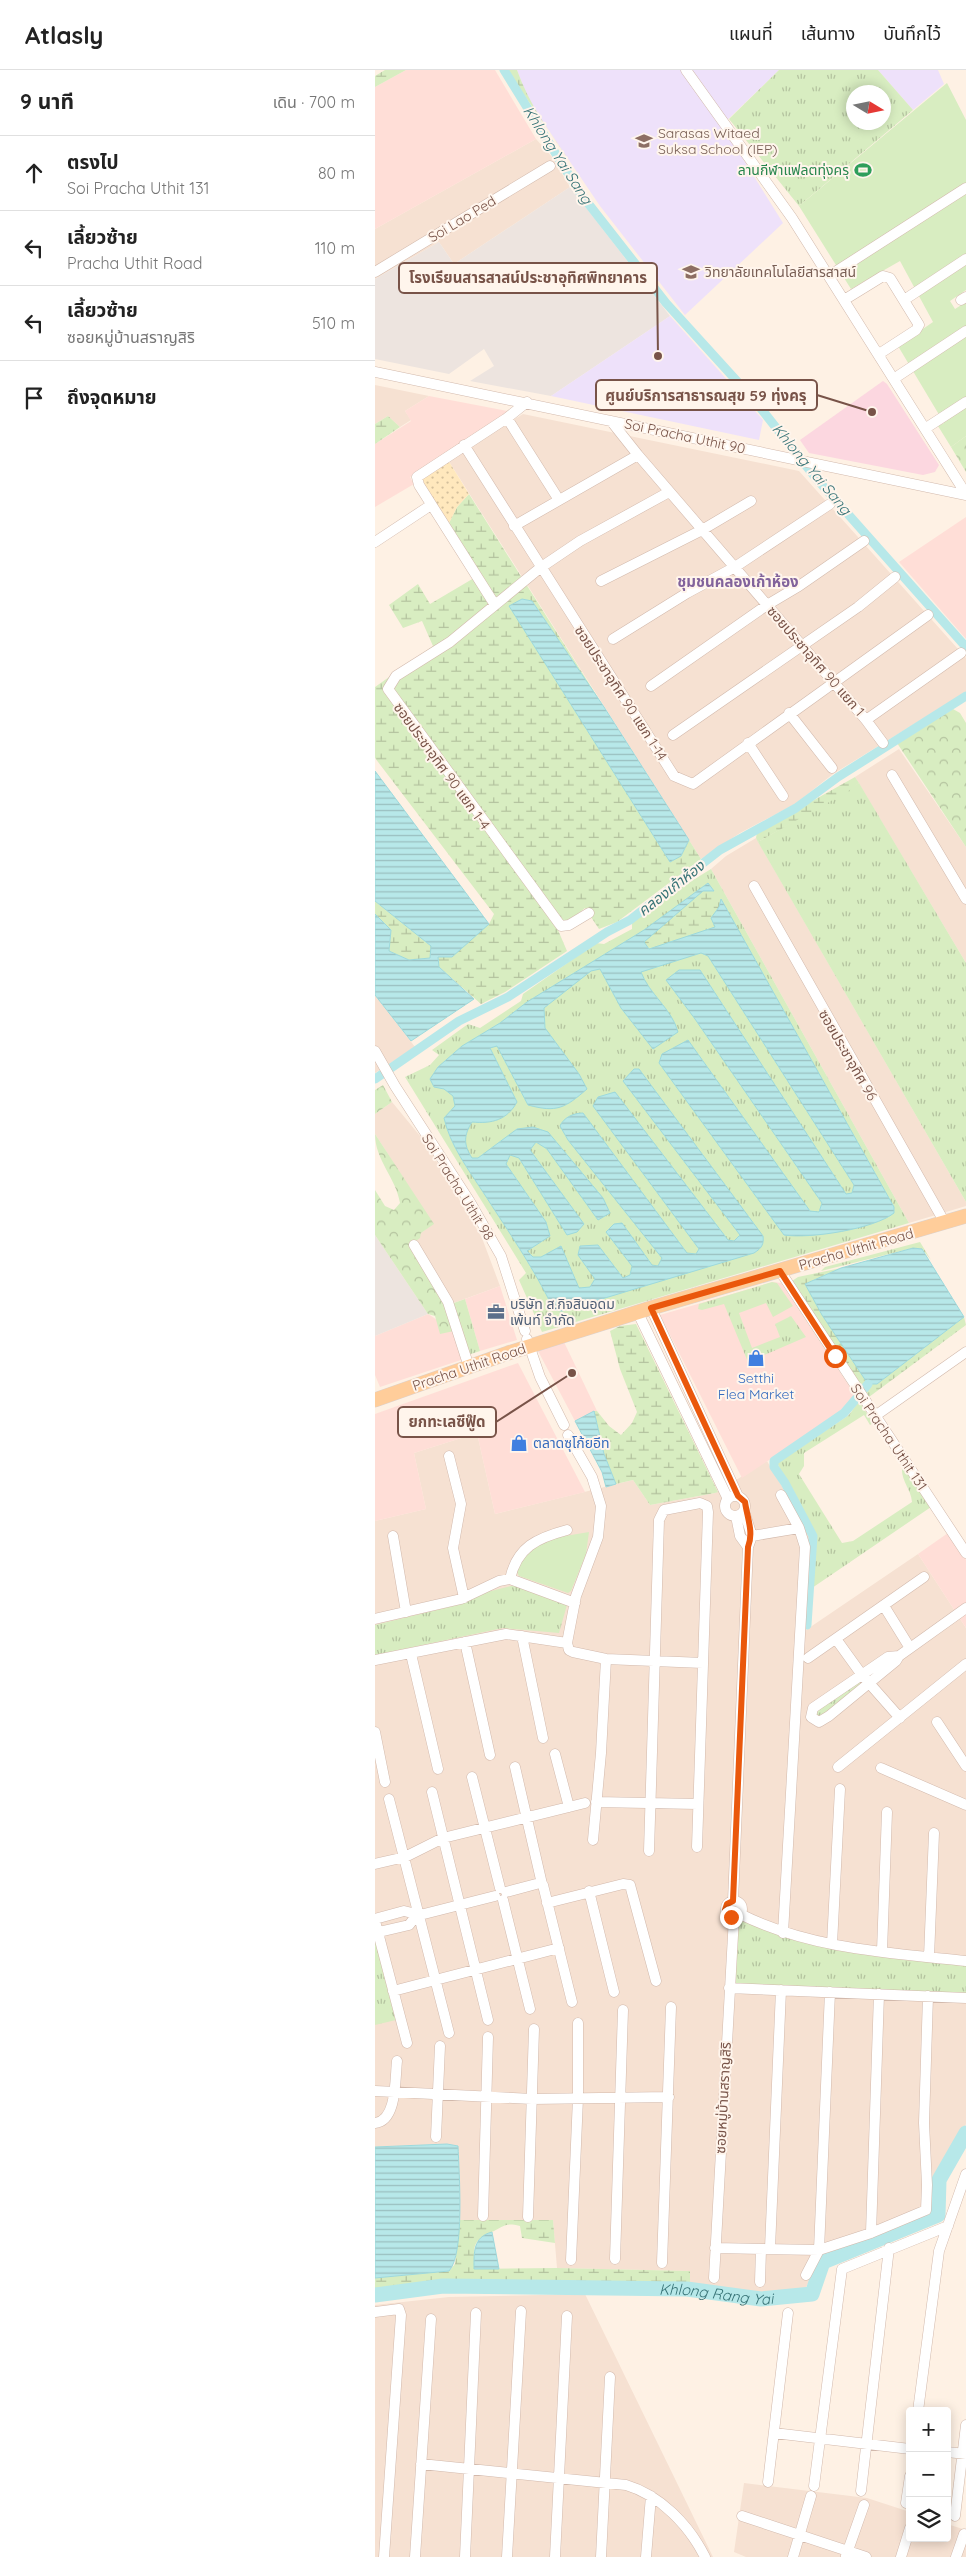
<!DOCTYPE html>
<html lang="th">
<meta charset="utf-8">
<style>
:root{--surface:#fff;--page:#f2f2f2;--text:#222;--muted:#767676;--line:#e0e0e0}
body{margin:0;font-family:Quicksand,"Noto Sans Thai",sans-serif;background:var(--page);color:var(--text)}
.controls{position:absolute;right:15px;bottom:15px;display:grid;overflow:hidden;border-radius:5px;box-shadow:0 2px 12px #0003}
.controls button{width:45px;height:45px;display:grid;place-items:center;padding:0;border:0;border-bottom:1px solid var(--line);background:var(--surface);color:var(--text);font:25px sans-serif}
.compass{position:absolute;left:471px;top:15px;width:45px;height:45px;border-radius:50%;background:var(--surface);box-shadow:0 2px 12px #0003;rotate:100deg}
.stop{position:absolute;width:15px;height:15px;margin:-11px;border:4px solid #ea580c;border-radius:50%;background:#fff}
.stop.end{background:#ea580c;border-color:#fff;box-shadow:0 1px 5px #0008}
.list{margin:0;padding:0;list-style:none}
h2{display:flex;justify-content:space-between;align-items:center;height:65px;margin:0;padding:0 20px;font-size:21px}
h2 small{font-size:16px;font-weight:400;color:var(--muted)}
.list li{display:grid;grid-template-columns:32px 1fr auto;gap:15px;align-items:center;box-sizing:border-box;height:75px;padding:0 20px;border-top:1px solid var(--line)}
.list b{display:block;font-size:19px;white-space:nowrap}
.list p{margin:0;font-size:16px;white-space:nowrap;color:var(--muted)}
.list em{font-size:16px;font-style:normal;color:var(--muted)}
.icon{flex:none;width:28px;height:28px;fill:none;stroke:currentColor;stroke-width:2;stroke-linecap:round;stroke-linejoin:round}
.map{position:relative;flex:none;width:591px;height:2487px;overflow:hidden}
header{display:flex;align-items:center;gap:30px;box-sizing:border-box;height:70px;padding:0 25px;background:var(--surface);border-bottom:1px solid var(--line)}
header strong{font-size:24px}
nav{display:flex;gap:28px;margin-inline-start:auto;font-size:18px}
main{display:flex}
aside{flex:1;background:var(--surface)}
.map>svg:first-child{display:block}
.residential{fill:#f6e1d2}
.commercial{fill:#ffded7}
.industrial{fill:#ede4df}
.education{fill:#eee1fa}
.medical{fill:#fcd7e0}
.grass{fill:url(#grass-tufts);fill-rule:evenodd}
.forest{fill:url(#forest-crowns)}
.wetland{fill:url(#wetland-marsh)}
.sand{fill:url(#sand-dots)}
.garden{fill:#d8edc1}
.water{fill:url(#water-rules);stroke:#9dd9dc}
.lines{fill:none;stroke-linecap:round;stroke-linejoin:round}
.canal{stroke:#b7e8e9;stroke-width:9}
.river{stroke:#b7e8e9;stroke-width:15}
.minor-casing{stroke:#d2b9ac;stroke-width:11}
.major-casing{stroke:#dcd2cf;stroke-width:15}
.minor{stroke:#fff;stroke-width:10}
.major{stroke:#ffcd9a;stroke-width:14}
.route{stroke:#ea580c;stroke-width:6}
.labels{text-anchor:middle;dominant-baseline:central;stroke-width:4;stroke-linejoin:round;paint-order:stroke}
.education-label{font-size:14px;fill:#785e54;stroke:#fff5ec;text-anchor:start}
.leisure-label{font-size:14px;fill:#27864d;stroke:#fff5ec;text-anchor:end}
.street-label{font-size:14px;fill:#785348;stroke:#fff5ec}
.service-label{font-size:14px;fill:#4e5e75;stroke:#fff5ec;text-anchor:start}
.shop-label{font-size:14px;fill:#366cbe;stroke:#fff5ec}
.water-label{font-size:15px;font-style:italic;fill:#387477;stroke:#fff5ec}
.neighbourhood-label{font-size:15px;font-weight:bold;fill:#82639c;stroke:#fff5ec}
.leader{fill:none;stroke:#785348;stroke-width:2}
.callout-dot{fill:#785348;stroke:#fff5ec;stroke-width:2}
.callout{fill:#fff5ec;stroke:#785348;stroke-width:2}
.callout-label{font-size:15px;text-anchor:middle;font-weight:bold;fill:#785348}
</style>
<header>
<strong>Atlasly</strong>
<nav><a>แผนที่</a><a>เส้นทาง</a><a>บันทึกไว้</a></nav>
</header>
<main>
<aside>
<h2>9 นาที<small>เดิน · 700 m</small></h2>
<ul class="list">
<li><svg class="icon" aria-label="ahead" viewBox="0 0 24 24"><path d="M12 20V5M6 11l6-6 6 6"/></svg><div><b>ตรงไป</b><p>Soi Pracha Uthit 131</p></div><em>80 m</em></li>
<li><svg class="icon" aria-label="left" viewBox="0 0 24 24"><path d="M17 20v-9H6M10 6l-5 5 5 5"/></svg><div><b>เลี้ยวซ้าย</b><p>Pracha Uthit Road</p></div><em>110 m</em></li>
<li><svg class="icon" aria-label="left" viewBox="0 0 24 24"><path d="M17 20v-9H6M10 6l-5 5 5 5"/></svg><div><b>เลี้ยวซ้าย</b><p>ซอยหมู่บ้านสราญสิริ</p></div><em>510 m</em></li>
<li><svg class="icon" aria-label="arrive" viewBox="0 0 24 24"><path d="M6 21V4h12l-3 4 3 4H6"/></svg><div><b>ถึงจุดหมาย</b></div></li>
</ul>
</aside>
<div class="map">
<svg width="591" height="2487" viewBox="0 0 591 2487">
<defs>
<pattern id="grass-tufts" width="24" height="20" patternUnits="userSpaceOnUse" patternTransform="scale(1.25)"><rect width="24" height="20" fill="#d8edc1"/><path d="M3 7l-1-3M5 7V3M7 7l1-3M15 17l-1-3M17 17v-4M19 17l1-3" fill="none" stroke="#b4c39f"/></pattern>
<pattern id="forest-crowns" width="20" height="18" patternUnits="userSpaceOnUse" patternTransform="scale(1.25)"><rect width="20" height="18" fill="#d8edc1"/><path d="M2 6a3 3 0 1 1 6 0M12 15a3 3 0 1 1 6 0" fill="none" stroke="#b4c39f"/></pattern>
<pattern id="wetland-marsh" width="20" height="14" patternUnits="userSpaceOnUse" patternTransform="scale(1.25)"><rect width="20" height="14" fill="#d8edc1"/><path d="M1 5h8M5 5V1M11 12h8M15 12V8" fill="none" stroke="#b4c39f"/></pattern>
<pattern id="sand-dots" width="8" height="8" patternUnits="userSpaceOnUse" patternTransform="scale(1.25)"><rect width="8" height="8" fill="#ffe8bd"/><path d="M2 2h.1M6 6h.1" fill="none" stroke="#d3bf9c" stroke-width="1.8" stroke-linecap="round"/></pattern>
<pattern id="water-rules" width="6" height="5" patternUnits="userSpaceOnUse" patternTransform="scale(1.25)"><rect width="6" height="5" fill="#b7e8e9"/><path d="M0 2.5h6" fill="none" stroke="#9abfbf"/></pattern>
</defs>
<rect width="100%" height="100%" fill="#fef1e4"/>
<path class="residential" d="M161,69L177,87L195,117L79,194L64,172L0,209V159Z
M0,315L54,326L30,341L36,350L25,357L13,346L0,354Z
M148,344L424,401L591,588V622L458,704L420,734L365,763L326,789L73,390Z
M524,679L591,777V893L480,707Z
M381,768L591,1132V1136L534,1153L336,799L351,786Z
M0,925L40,977L0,1003Z
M17,1032L50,1072L107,1168L125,1216L76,1234L70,1232L34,1176L46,1163L58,1154L0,1064V1044Z
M102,1363L120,1444L258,1410L275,1435L340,1423L392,1391L435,1464L431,1560L543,1484L591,1558V2054L561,2110L558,2142L448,2185L429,2221L387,2225L315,2213V2201L182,2198L178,2150H85L83,2076L72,2074L0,2077V1451L51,1439L39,1383Z
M210,2224L338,2487H0V2235L74,2227Z
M369,2413L492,2428L535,2442V2468H572V2454L591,2460V2487H371L359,2482Z"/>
<path class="commercial" d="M31,0H120L161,69L0,159V17Z
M54,326L137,342L35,407L39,414L0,437V374L36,351L30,341Z
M591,447V569L524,492Z
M398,1212L406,1213L484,1331L367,1408L285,1245Z
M125,1216L142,1270L105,1281L90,1229Z
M53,1244L79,1261L89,1289L5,1317L0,1305V1266Z
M189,1272L222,1341L200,1351L163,1281Z
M143,1293L210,1422L120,1444L102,1363L39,1383L51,1439L0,1451V1344Z
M573,1463L591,1490V1558L543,1484Z"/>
<path class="industrial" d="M195,117L295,246L176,326L95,311L119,296L109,279L74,304L0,289V209L64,172L79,194Z
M0,1165L53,1244L0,1266Z"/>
<path class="education" d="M142,0H404L347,55L408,153L310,245L225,136L160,40L150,21Z
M503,0H563L569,14L538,40Z
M295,246L388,350L384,370L176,326Z"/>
<path class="medical" d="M508,311L512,314L564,395L560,402L548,405L434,383L425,370Z"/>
<path class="grass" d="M404,0H503L538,40L424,136L354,49ZM478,22H508V52H478Z
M484,713L591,893V1132L383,772Z
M336,799L534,1153L167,1262L144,1210L151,1203L30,1007L55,995L64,985L57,980L93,954L105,958L146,931L148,924L221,873L229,874L257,859V853L297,823Z
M545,1172L556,1190L547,1179L538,1178L446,1201L450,1197Z
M397,1212L402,1213L418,1236L398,1247L391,1233L364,1243L377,1278L405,1267L400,1254L416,1246L431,1267L373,1292L349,1234L327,1240L323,1239L324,1234Z
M90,1229L105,1281L93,1285L76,1234Z
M484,1331L498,1353L495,1355L489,1345L429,1383V1396L424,1404L467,1473L478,1471L537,1432C536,1419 526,1411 527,1398L532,1400L556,1437L437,1518L441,1468L402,1393L474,1345Z
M140,1515L192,1535L184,1563L128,1558L0,1585V1555L86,1534L108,1523Z
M485,1610L488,1613L445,1650L439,1641Z
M368,1851L397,1863L447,1877L591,1895V1923L361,1914L358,1913L364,1854Z
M0,1867L21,1950L0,1955Z"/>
<path class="forest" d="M591,366V402L576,377Z
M578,639L585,643L591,653V777L522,673Z
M8,1015L17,1032L0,1044V1020Z
M0,1064L59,1154L46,1163L45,1168L34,1176L70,1232L79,1261L65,1264L60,1246L53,1244L0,1165V1120L10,1136L19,1140L25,1133C21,1108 0,1090 0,1064Z"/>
<path class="wetland" d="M10,0H31L0,17V6Z
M132,0H142C154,34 175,63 196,93Z
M13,346L25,357L0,374V354Z
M94,424L147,508L122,529L73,455L82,437Z
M99,508L114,534L151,514L229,637L157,531L147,529L135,536L295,792L306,786L314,770L326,789L242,852L224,859L210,838L183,860L192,881L130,922L106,934L64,897L63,887L114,854L119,844L0,688V617L58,576L47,551L28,558L14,535L43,514L55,534Z
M480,707L484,713L472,722L383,772L381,768L382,762Z
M328,821H339L346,829L344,837L336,848L341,857L274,879L268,872Z
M0,831L56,876L55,888L34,890L14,881L16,860L0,844Z
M466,1198L430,1214L502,1314L589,1247L591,1255L494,1327L417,1211L423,1207Z
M261,1254L343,1422L340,1423L275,1435L258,1410L241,1414L229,1384L219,1341H222L234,1356L246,1365L257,1353L262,1342L245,1299L235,1261L245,1256Z
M85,2150H178L180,2173L147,2168L145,2156C131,2153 131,2155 119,2161C97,2170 98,2176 100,2199L182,2198L315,2201V2213L122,2210L0,2219V2208L74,2201L80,2194Z"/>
<path class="sand" d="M73,390L94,424L82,437L73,455L47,412L48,406Z"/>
<path class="garden" d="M572,13L591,50V220L575,231L580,239L591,232V366L576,377L563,356L569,353L523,276L558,252L525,191L476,219L424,136Z
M214,1462L211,1484L196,1521L193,1523L144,1506L142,1502C154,1467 182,1468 214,1462Z"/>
<path class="water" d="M147,529L157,531L229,637L314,770L306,786L295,792L134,536Z
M0,701L114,854L77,887H63L64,897L99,929L36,971L0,925V844L16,860L14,881L34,890L55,888L56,876L0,831Z
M333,813L339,821H328L269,872L274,879L340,857L336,848L344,837L346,829L519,1137V1143C499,1159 435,1169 409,1165L284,993L287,984L313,970L435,1141L444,1142L447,1133L320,949L291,910L304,900H325L471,1124L477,1123L479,1115L333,886L326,883L266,902C274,924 297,939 303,962L278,979L246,938L225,899L216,901L169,938L170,958L204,1004L212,1019C190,1038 182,1043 153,1035L122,976L115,978L142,1032C132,1050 117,1054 97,1052C89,1065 88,1074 97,1088H103L142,1059L158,1057L173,1062L228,1128L235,1143L223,1150L172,1079L161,1072L155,1080L209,1154L202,1162L192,1165L144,1088L135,1085L131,1094L171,1152L175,1166L152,1181L158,1187H166L186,1176L204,1218L215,1217L220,1209L203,1185L205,1176L223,1175L248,1208L255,1205L257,1196L231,1162L239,1154L247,1153L277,1195L283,1196L287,1188L193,1070L185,1056C189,1047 199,1043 208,1043L312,1183L321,1184L324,1179L218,1036L223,1027L240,1022L353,1170L359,1171L365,1165L248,1011L259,999H264L388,1166C389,1174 387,1178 379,1183L187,1241L179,1240C159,1198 133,1161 108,1122C93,1099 75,1075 69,1048L80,1036L78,1026L69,1019L59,1017L55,1009L63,997L87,976L125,953L152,932L269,860Z
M538,1178L547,1179L589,1247L502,1314H493L447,1245L430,1214L466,1198Z
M219,1341L229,1384L241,1414L231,1417L227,1402L200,1351Z
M72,2074L83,2076C84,2102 90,2184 74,2201L0,2208V2077Z
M117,2162L124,2199H99C99,2182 98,2167 117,2162Z"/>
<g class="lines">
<path class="canal" d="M129,0L205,123L291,233L380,331L440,407L591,577
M0,1009L84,951L133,927L232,862L255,850L345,780L421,738L463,707L591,626
M490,1318L493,1314
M432,1555L438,1466L410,1413L399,1397V1391L469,1343L481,1329"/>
<path class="river" id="s1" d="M0,2225L68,2216L312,2219L386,2229L437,2224L448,2192L563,2145L564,2110L591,2063"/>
<g class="minor-casing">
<path id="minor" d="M311,0L417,148L591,424
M0,202L175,96
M454,206L591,118
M469,230L508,206L515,208L544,255L541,260L504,284
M529,230L591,189
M586,230L591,227
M0,302L591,425
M520,308L591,261
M132,348L184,430
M236,351L263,385L491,650L508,673
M551,358L591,332
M89,375L299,706L318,714L553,545
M139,456L263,385
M0,472L56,435
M226,511L327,460L376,431
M120,535L44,415L42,407L132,348L152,332
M238,569L312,523L360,497L455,434
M276,616L392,535L424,516L489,471
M414,643L457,698
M491,650L586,583
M298,665L483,537L520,507
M373,673L408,726
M517,705L591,829
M379,816L570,1153
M214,843L194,855L186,856L183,852L13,619L21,606L75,572L165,498L205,471L294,422
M0,981L20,1016L95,1132L126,1186L150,1261
M39,1175L73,1232L94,1297
M405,1201L591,1483
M276,1238L363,1426
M263,1243L353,1429
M152,1269L165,1307L189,1355
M500,1346L591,1282
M74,1386L86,1434L78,1478L89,1528
M406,1425L424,1458L430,1477L408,1863
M350 1436a10 10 0 1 1 20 0a10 10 0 1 1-20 0Z
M361,1446L365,1466L373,1477
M18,1466L31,1542
M377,1466L424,1458
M135,1509C142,1477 162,1468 192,1460
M509,1536L535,1578
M0,1549L86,1529L124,1511L135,1509L200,1533
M147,1566L168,1668
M461,1569L487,1605L525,1648
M90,1572L115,1685
M192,1573L194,1580L198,1582L231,1589L328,1593
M36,1584L63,1699
M524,1586L513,1587L438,1638L436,1647L444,1652L454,1646L521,1591L524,1586L591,1538
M433,1588L549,1507
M0,1590L131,1564L192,1573L201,1526L223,1467L226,1436L217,1407L193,1365
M562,1652L591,1696
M0,1662L10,1712
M180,1684L194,1737
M140,1697L167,1814
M463,1697L591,1594
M506,1698L591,1735
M97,1707L125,1818
M57,1722L113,1950
M14,1729L74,1963
M221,1732L323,1734
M218,1770L226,1683L231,1589
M274,1781L284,1450L289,1440L325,1433L332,1436L333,1442L322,1777
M0,1794L30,1787L68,1768L210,1733
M214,1821L239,1922
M131,1822L165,1813L168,1815L197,1932
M128,1830L155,1939
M351 1839a8 8 0 1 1 16 0a8 8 0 1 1-16 0Z
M358,1831L373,1477L377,1466L369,1441
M172,1833L248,1814L255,1815L281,1911
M365,1844C435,1879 515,1883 591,1891
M0,1849L29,1841L45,1845L120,1826
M0,1851L32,1973
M0,1863L34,1855L41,1846
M457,1874L465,1719
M507,1881L512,1742
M554,1887L559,1763
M354,1918L591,1928
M18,1921L184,1878
M0,2021L157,2029L294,2027
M0,2053C22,2051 20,2009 22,1991
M61,2067L65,1976
M108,2146L113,1967
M153,2147L159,1959
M496,2163L504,1924
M340,2178L444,2180L496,2163L551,2140L552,2115L549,2053L553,1926
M395,2178L406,1920
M240,2189L248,1940
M196,2190L203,2028V1953
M287,2193L296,1937
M431,2205L444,2180L455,1922
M339,2208L359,1847
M385,2212L386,2179
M0,2242L24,2239L26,2245L9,2487
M543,2341L564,2181L591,2104
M399,2363L535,2379
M572,2382L591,2384
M46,2394L251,2415C285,2425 314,2455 330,2487
M393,2412L413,2243
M439,2416L467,2199L573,2156
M486,2421L514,2178
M531,2433L535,2406
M367,2446L491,2487
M580,2446L591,2355
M471,2486L489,2435
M40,2487L56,2249
M90,2487L101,2243
M132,2487L146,2241
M180,2487L192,2246
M226,2487L235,2307
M271,2487L276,2426
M418,2487L436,2426
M526,2487L535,2458
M581,2487L589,2464"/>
</g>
<g class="major-casing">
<path id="major" d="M0,1330L133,1283L276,1238L591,1146"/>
</g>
<use href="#minor" class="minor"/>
<use href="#major" class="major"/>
</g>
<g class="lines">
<path class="route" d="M356,1847L350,1840L352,1834L358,1831L373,1477C379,1462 372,1447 370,1432L363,1426L276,1238L405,1201L460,1286"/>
</g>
<defs>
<g id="school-bare" transform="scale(1.35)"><path d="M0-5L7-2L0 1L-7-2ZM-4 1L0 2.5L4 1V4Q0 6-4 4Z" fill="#8d6e63" stroke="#fff5ec" stroke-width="2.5" paint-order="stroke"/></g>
<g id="stadium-bare" transform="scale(1.35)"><path d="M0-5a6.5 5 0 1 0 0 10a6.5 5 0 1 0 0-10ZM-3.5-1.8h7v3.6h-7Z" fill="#2e9e5b" stroke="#fff5ec" stroke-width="2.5" paint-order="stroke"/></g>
<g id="university-bare" transform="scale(1.35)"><path d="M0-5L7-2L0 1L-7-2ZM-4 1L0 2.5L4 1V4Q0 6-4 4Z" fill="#8d6e63" stroke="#fff5ec" stroke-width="2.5" paint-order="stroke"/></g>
<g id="office-bare" transform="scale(1.35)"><path d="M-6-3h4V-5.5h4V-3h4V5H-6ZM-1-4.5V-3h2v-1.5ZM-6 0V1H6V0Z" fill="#5c6f8a" stroke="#fff5ec" stroke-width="2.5" paint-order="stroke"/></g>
<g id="shop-bare" transform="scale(1.35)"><path d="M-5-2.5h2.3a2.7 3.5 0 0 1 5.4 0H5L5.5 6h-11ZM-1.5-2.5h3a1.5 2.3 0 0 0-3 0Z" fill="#3f7fe0" stroke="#fff5ec" stroke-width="2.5" paint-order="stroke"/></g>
</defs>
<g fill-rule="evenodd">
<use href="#school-bare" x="269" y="71"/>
<use href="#stadium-bare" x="488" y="100"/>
<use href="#university-bare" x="316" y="202"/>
<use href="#office-bare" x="121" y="1242"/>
<use href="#shop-bare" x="381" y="1288"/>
<use href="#shop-bare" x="144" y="1373"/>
</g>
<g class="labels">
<g class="education-label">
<text x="283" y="63">Sarasas Witaed<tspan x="283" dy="16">Suksa School (IEP)</tspan></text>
<text x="330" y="202">วิทยาลัยเทคโนโลยีสารสาสน์</text>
</g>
<g class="leisure-label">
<text x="474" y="100">ลานกีฬาแฟลตทุ่งครุ</text>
</g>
<g class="street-label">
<text transform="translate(87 149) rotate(-31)">Soi Lao Ped</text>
<text transform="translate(310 366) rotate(12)">Soi Pracha Uthit 90</text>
<text transform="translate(441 591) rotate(49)">ซอยประชาอุทิศ 90 แยก 1</text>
<text transform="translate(246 623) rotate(57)">ซอยประชาอุทิศ 90 แยก 1-14</text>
<text transform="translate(67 696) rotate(54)">ซอยประชาอุทิศ 90 แยก 1-4</text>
<text transform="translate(473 985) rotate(60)">ซอยประชาอุทิศ 96</text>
<text transform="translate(83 1117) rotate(58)">Soi Pracha Uthit 98</text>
<text transform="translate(481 1179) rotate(-16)">Pracha Uthit Road</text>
<text transform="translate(94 1297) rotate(-19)">Pracha Uthit Road</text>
<text transform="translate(514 1367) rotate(56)">Soi Pracha Uthit 131</text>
<text transform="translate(348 2028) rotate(-87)">ซอยหมู่บ้านสราญสิริ</text>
</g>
<g class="service-label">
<text x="135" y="1234">บริษัท ส.กิจสินอุดม<tspan x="135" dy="16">เพ้นท์ จำกัด</tspan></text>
</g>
<g class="shop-label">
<text x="381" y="1308">Setthi<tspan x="381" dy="16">Flea Market</tspan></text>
<text x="158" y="1373" text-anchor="start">ตลาดซุโก้ยอีท</text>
</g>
<g class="water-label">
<text transform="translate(183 85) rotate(57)">Khlong Yai Sang</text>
<text transform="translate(437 399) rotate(50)">Khlong Yai Sang</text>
<text transform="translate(296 818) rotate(-38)">คลองเก้าห้อง</text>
<text stroke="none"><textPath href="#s1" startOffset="342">Khlong Rang Yai</textPath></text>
</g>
<g class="neighbourhood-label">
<text x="363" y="511">ชุมชนคลองเก้าห้อง</text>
</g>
</g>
<path class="leader" d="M283 286L282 208M497 342L442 325M197 1303L121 1352"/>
<g class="callout-dot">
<circle cx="283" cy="286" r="5"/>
<circle cx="497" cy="342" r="5"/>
<circle cx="197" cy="1303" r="5"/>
</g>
<g class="callout">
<rect x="24" y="193" width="258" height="30" rx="5"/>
<rect x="221" y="310" width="221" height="30" rx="5"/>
<rect x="23" y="1337" width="98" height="30" rx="5"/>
</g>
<g class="callout-label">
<text x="153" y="213">โรงเรียนสารสาสน์ประชาอุทิศพิทยาคาร</text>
<text x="331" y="331">ศูนย์บริการสาธารณสุข 59 ทุ่งครุ</text>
<text x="72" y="1357">ยกทะเลซีฟู๊ด</text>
</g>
</svg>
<div class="controls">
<button>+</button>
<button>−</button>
<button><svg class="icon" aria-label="layers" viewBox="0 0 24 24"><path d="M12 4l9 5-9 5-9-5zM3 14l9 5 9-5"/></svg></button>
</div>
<svg class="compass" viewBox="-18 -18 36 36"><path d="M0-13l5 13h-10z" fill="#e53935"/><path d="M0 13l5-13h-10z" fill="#767676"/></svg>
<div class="stop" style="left:460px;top:1286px"></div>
<div class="stop end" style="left:356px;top:1847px"></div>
</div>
</main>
